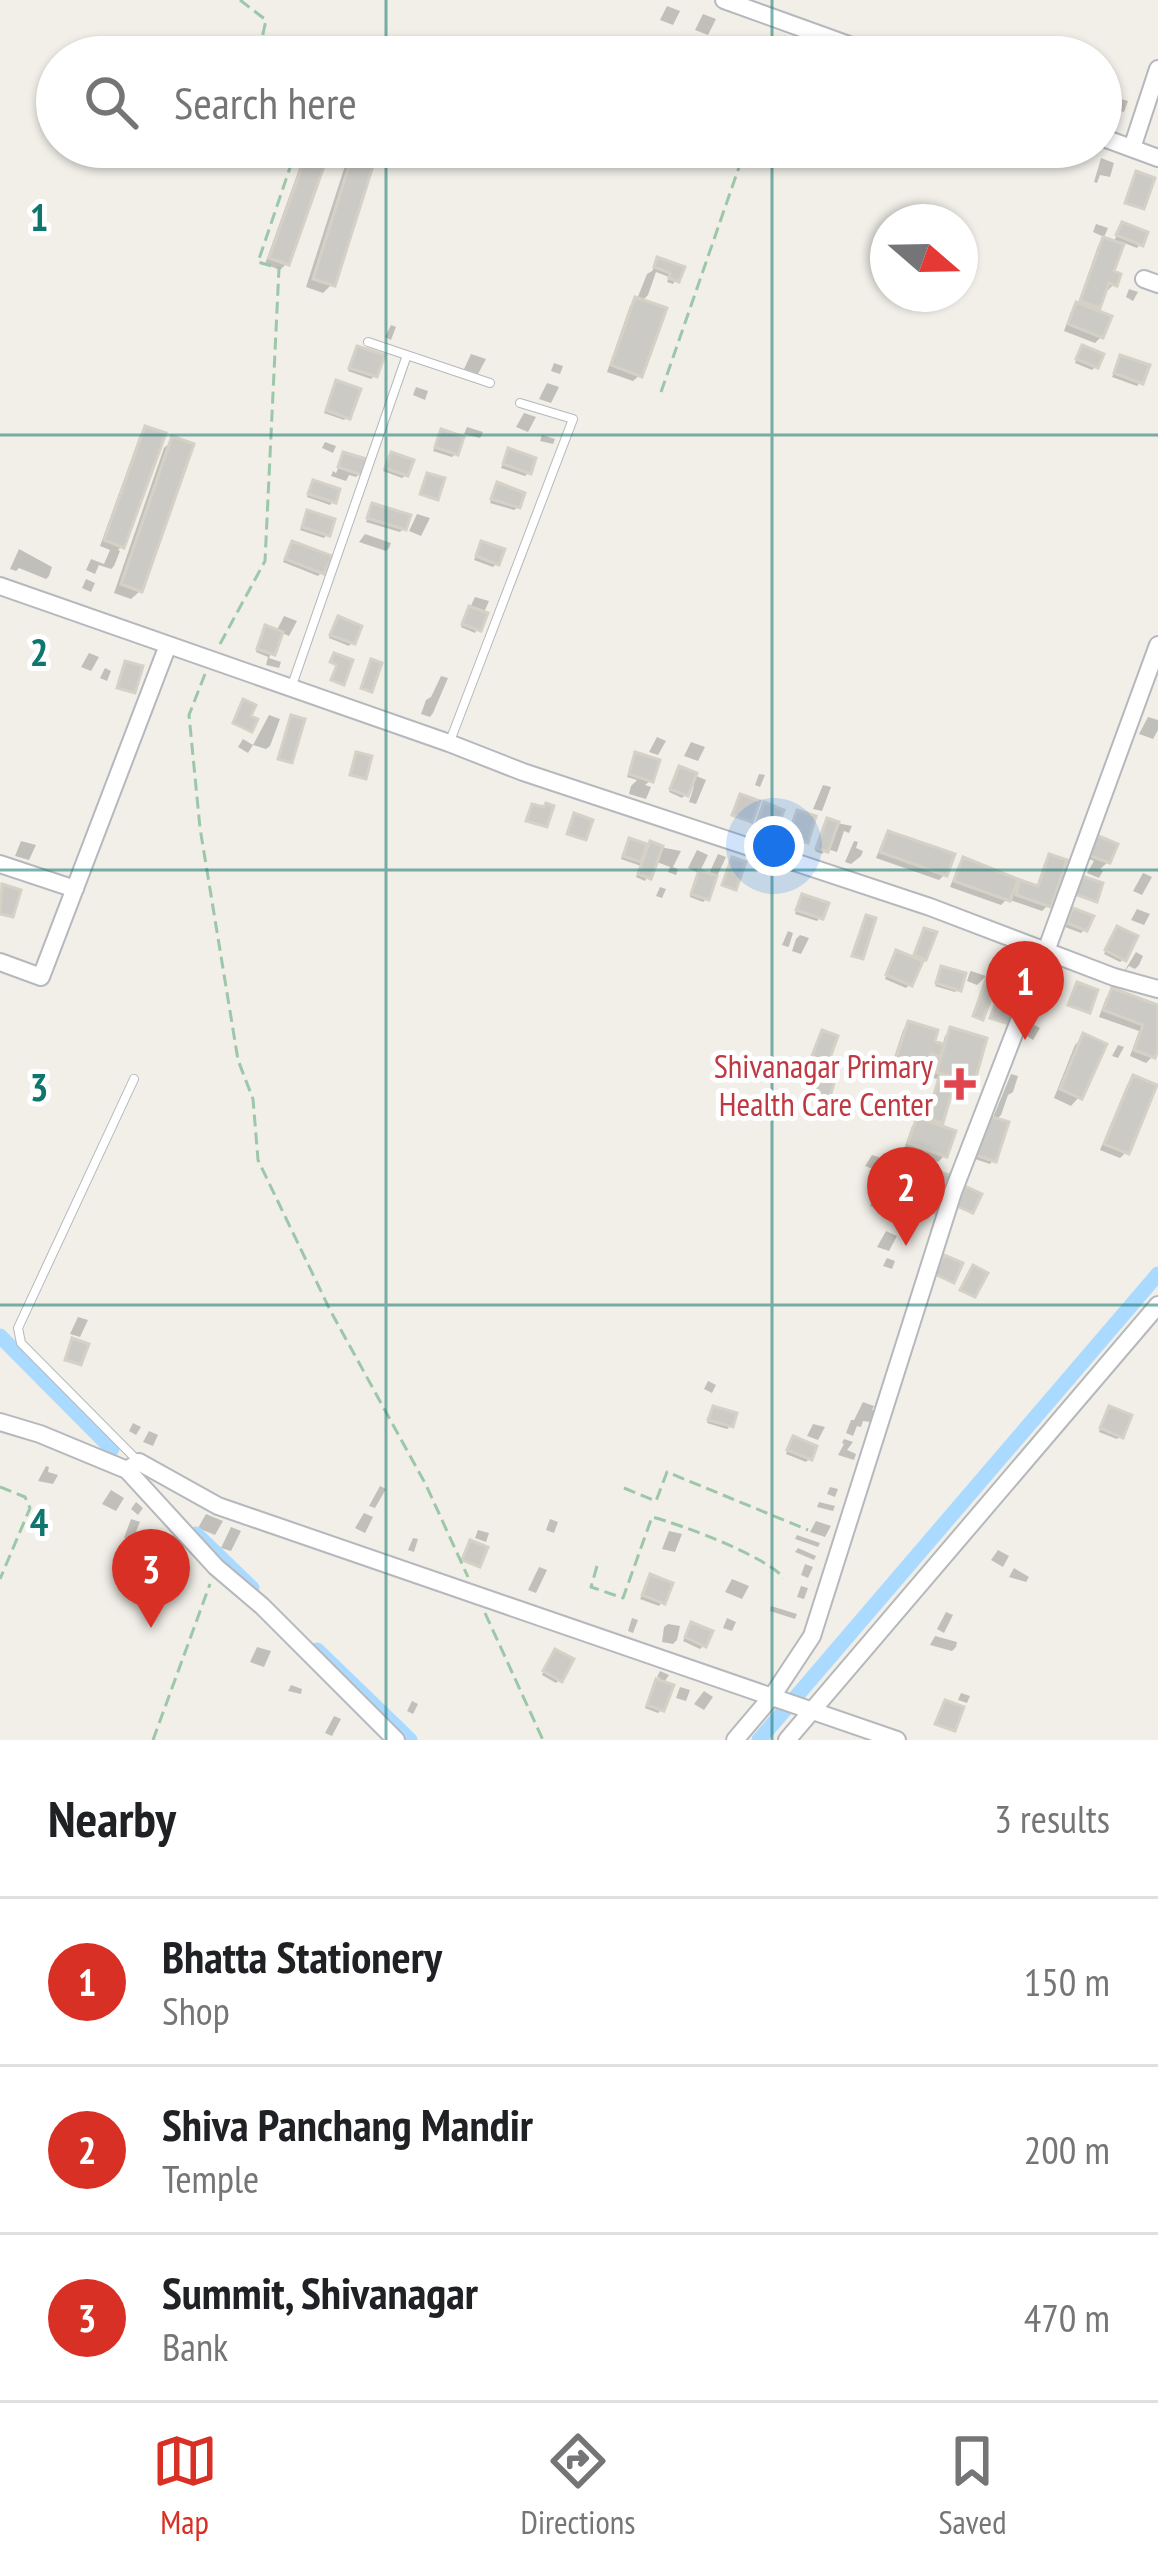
<!DOCTYPE html>
<style>
:root{--surface:#fff;--page:#f2f2f2;--text:#202124;--muted:#757577;--line:#e0e0e0;--accent:#d93025}
body{margin:0;font-family:"PT Sans Narrow",sans-serif;background:var(--page);color:var(--text)}
.compass{position:absolute;left:870px;top:204px;width:108px;height:108px;border-radius:50%;background:var(--surface);box-shadow:0 3px 9px #0004;rotate:110deg}
.you{position:absolute;left:774px;top:846px;width:42px;height:42px;margin:-30px;border:9px solid #fff;border-radius:50%;background:#1a73e8;box-shadow:0 0 0 18px #1a73e833}
.badge{display:grid;place-items:center;width:78px;height:78px;border-radius:50%;background:var(--accent);color:#fff;font-size:39px;font-weight:700}
.pin{position:absolute;translate:-50% -99px;filter:drop-shadow(0 3px 6px #0008)}
.pin::after{content:'';position:absolute;top:63px;width:42px;height:36px;background:inherit;clip-path:polygon(0 0,100% 0,50% 100%)}
.list{margin:0;padding:0;list-style:none}
h2{display:flex;justify-content:space-between;align-items:center;height:156px;margin:0;padding:0 48px;font-size:51px}
h2 small{font-size:39px;font-weight:400;color:var(--muted)}
.list li{display:grid;grid-template-columns:78px 1fr auto;gap:36px;align-items:center;box-sizing:border-box;height:168px;padding:0 48px;border-top:3px solid var(--line)}
.list b{display:block;font-size:45px;white-space:nowrap}
.list p{margin:0;font-size:39px;white-space:nowrap;color:var(--muted)}
.list em{font-size:39px;font-style:normal;color:var(--muted)}
.icon{flex:none;width:66px;height:66px;fill:none;stroke:currentColor;stroke-width:2;stroke-linecap:round;stroke-linejoin:round}
.map{position:relative;flex:none;width:1158px;height:1740px;overflow:hidden}
.search{position:absolute;background:var(--surface);box-shadow:0 3px 9px #0004;left:36px;right:36px;top:36px;height:132px;display:flex;align-items:center;gap:30px;box-sizing:border-box;padding:0 42px;border-radius:66px;color:var(--muted);font-size:45px}
.sheet{height:660px;background:var(--surface)}
nav{display:flex;justify-content:space-around;align-items:center;box-sizing:border-box;height:168px;border-top:3px solid var(--line);background:var(--surface);font-size:33px;color:var(--muted)}
nav a{display:grid;justify-items:center;gap:6px}
nav .on{color:var(--accent)}
.map>svg:first-child{display:block}
.shadow{fill:#0003}
.lines{fill:none;stroke-linecap:round;stroke-linejoin:round}
.canal{stroke:#aadaff;stroke-width:15}
.building{fill:#cccac5;stroke:#d6d1c6;stroke-width:3}
.service-casing{stroke:#b5b8bc;stroke-width:10}
.minor-casing{stroke:#b5b8bc;stroke-width:20}
.path{stroke:#9cc7a9;stroke-width:3;stroke-dasharray:12 6;stroke-linecap:butt}
.service{stroke:#fff;stroke-width:8}
.minor{stroke:#fff;stroke-width:16}
.grid{fill:none;stroke:#0f766e;stroke-width:3;stroke-opacity:0.55}
.health-dot{fill:#e0444e;stroke:#fff;stroke-width:4.5}
.labels{text-anchor:middle;dominant-baseline:central;stroke-width:10;stroke-linejoin:round;paint-order:stroke}
.health-label{font-size:33px;fill:#be3a42;stroke:#fff;text-anchor:end}
.grid-label{font-size:39px;text-anchor:middle;font-weight:bold;fill:#0f766e;stroke:#fff;stroke-width:10;stroke-linejoin:round;paint-order:stroke}
</style>
<div class="map">
<svg width="1158" height="1740" viewBox="0 0 1158 1740">
<rect width="100%" height="100%" fill="#f1efe8"/>
<path class="shadow" d="M667,6L680,11L673,25L660,20Z
M703,14L716,19L708,35L695,30Z
M1121,99L1128,101L1124,112L1116,110Z
M351,147H376L332,284L323,293L306,287Z
M310,148L286,264L280,270L265,264L304,155Z
M1101,158L1114,163L1110,177L1100,175L1097,183L1094,182Z
M1096,224L1108,228L1104,237L1093,232Z
M1122,225L1140,244L1137,248L1122,242L1110,273L1114,284L1108,290L1104,289L1097,307L1092,312L1101,337L1095,343L1064,331L1071,312L1077,306L1098,246L1104,240L1113,243Z
M658,261L681,269L673,284L667,282L669,277L656,272L648,295L641,302L640,375L633,381L607,372L630,306L637,299L647,274L652,271Z
M1129,289L1138,292L1133,301L1126,297Z
M391,325L396,327L391,340L385,337Z
M357,349L375,375L371,379L348,371Z
M1079,352L1096,366L1092,370L1075,363Z
M471,354L486,359L478,374L464,369Z
M1121,358L1140,382L1137,386L1112,377Z
M554,363L563,366L560,374L551,371Z
M547,383L559,387L551,403L539,399Z
M337,384L347,417L344,420L324,413Z
M416,387L428,391L425,400L413,395Z
M524,413L536,417L528,432L516,427Z
M467,427L483,432L480,438L464,434Z
M146,429L122,546L118,550L120,551L114,566L111,569L99,565L95,574L86,570L91,559L104,564L110,550L100,546L140,435Z
M442,432L455,454L452,457L433,451Z
M542,435L555,439L553,444L540,441Z
M173,440L140,591L131,599L114,593L164,448Z
M325,442L336,446L333,453L322,448Z
M509,452L528,473L525,476L501,468Z
M344,455L360,473L356,477L349,475L346,481L331,476L333,471L336,473Z
M391,455L406,475L402,478L383,471Z
M314,483L333,501L330,505L307,497Z
M497,486L518,507L514,510L490,503Z
M373,507L403,529L400,532L366,522Z
M308,513L327,534L324,538L300,530Z
M417,514L430,518L421,536L409,531Z
M365,534L391,543L389,548L386,551L359,542Z
M292,544L322,572L318,576L283,562Z
M482,544L497,563L493,567L474,560Z
M19,549L52,567L49,576L46,579L19,568L16,571L10,569Z
M86,579L95,583L91,592L82,588Z
M475,597L489,601L475,633L461,627Z
M284,616L297,621L289,636L280,632L269,658L281,662L279,668L266,665L268,657L256,652L263,632H276Z
M338,620L352,642L349,646L329,638Z
M89,653L99,657L91,671L81,667Z
M105,668L111,671L107,681L100,678Z
M441,676L448,678L433,713L430,717L421,714L426,700L431,697Z
M269,715L280,719L270,746L266,749L253,745Z
M1148,717L1158,720V730L1153,739L1139,734Z
M657,737L666,741L658,755L649,752Z
M243,739L253,745L248,753L238,747Z
M691,742L705,747L698,761L684,756Z
M636,755L651,780L645,785L651,787L646,799L629,794L631,786L637,780L627,777Z
M680,769L706,780L696,804L689,802L694,786L682,798L669,792Z
M759,774L765,775L760,787L755,785Z
M823,785L831,787L822,811L813,809Z
M827,821L852,826L849,833L844,831L837,852L827,849L822,854L815,851Z
M889,834L945,874L939,880L876,858L883,840Z
M21,841L36,845L29,860L15,856Z
M629,841L681,851L673,867L678,869L676,875L668,872L670,867L654,861L645,881L636,877L641,866L621,859Z
M854,841L858,842L856,848L863,851L861,856L851,864L845,862Z
M1093,842L1108,862L1100,869L1103,871L1099,878L1087,873L1094,861L1087,858Z
M697,850L708,855L699,873L688,868Z
M718,854L726,857L707,898L703,902L690,897L696,877L700,874L708,876Z
M1050,858L1048,905L1042,911L1007,899L1001,905L950,887L958,866L964,860L1008,897L1021,884L1036,889L1044,864Z
M1143,873L1152,877L1142,895L1133,891Z
M660,887L666,889L662,898L656,896Z
M800,901L820,917L817,921L795,914Z
M1137,909L1150,914L1144,925L1131,920Z
M1074,911L1084,930L1081,933L1065,927Z
M788,931L793,933L789,946L800,935L809,938L801,954L792,951L796,939L788,947L782,945Z
M924,931V958L909,985L906,988L885,979L894,957L912,960Z
M1114,933L1124,959L1120,962L1104,954Z
M1136,952L1143,956L1139,965L1135,969L1129,966L1122,975Z
M942,969L958,989L955,992L935,986Z
M970,972L971,971L986,976L977,985L967,981Z
M1046,972L1055,975L1046,994L1036,990Z
M1112,992L1158,1009V1042L1152,1057L1146,1063L1130,1056L1139,1031L1099,1017L1106,998Z
M909,1024L931,1043L942,1047L945,1036L951,1030L971,1083L965,1089L951,1084L940,1121L935,1126L944,1156L938,1162L921,1156L915,1187L911,1190L907,1189L899,1205L885,1200L881,1210L870,1206L872,1200L875,1202L883,1185L898,1191L905,1159L912,1152L904,1149L912,1126L918,1120L925,1123L938,1079L932,1078L937,1063L926,1060L923,1069L917,1075L891,1067L903,1030Z
M1034,1025L1040,1028L1033,1040L1027,1036Z
M819,1037L820,1075L815,1081L826,1098L822,1102L804,1096L808,1083L813,1077L805,1074Z
M1083,1037L1079,1097L1071,1106L1054,1098L1075,1045Z
M1118,1045L1124,1047L1118,1058L1112,1056Z
M1011,1074L1018,1076L1013,1092L1008,1095L1001,1115L995,1121L993,1160L990,1164L975,1159L987,1123L992,1120Z
M1133,1079L1126,1152L1120,1158L1100,1150L1127,1085Z
M872,1155L879,1157L873,1169L865,1166Z
M886,1231L897,1236L889,1251L877,1247Z
M887,1258L895,1261L892,1269L883,1266Z
M78,1317L88,1320L80,1337L70,1334Z
M708,1381L716,1385L712,1393L704,1389Z
M863,1402L874,1406L872,1410L877,1412L874,1419L871,1422L863,1421L861,1427L857,1426L853,1436L846,1433L851,1420H854Z
M714,1409L730,1426L727,1429L707,1423Z
M1106,1413L1120,1436L1117,1439L1099,1432Z
M133,1423L141,1427L136,1435L129,1431Z
M813,1424L825,1427L818,1440L807,1436Z
M149,1431L158,1435L153,1446L143,1442Z
M844,1439L853,1442L847,1450L856,1454L854,1460L838,1455L844,1444L842,1443Z
M790,1443L810,1458L806,1462L786,1454Z
M46,1466L49,1467L48,1472L58,1475L53,1484L38,1481Z
M380,1486L386,1489L375,1508L369,1506Z
M830,1487L838,1489L835,1497L827,1494Z
M111,1490L124,1498L116,1511L102,1504Z
M136,1502L143,1508L138,1515L131,1509Z
M819,1502L835,1506L833,1511L817,1507Z
M364,1513L373,1517L365,1533L355,1528Z
M206,1514L223,1521L215,1535L198,1528Z
M131,1519L140,1522L132,1541L124,1538Z
M550,1519L558,1522L554,1533L546,1530Z
M816,1521L831,1526L825,1537L810,1532Z
M231,1527L241,1531L231,1551L221,1548Z
M478,1530L489,1533L486,1542L475,1538Z
M669,1531L682,1534L675,1552L662,1549Z
M797,1535L820,1543L818,1547L795,1539Z
M413,1538L418,1539L414,1552L408,1550Z
M798,1548L816,1556L814,1560L795,1552Z
M998,1550L1009,1556L1003,1567L991,1560Z
M805,1564L813,1567L808,1578L801,1575Z
M539,1567L547,1570L536,1593L528,1590Z
M1014,1568L1029,1577L1026,1582L1009,1577Z
M651,1577L662,1602L659,1606L640,1599Z
M732,1579L749,1586L742,1599L725,1592Z
M801,1586L808,1588L804,1599L797,1597Z
M771,1606L797,1614L795,1619L770,1611Z
M946,1612L953,1615L944,1633L937,1629Z
M632,1618L638,1620L633,1633L628,1631Z
M727,1618L736,1622L732,1631L723,1628Z
M668,1624L680,1626L677,1640L673,1644L662,1642L664,1627Z
M689,1629L703,1646L700,1649L683,1641Z
M935,1636L957,1642L956,1647L952,1651L930,1645Z
M257,1647L271,1651L264,1667L250,1662Z
M552,1656L559,1680L556,1683L542,1675Z
M660,1671L669,1675L663,1684L662,1709L658,1713L645,1708L653,1685L660,1678L657,1677Z
M291,1685L302,1689L301,1694L288,1691Z
M680,1687L690,1690L686,1701L676,1698Z
M704,1691L713,1697L704,1710L694,1704Z
M961,1693L970,1696L967,1703L958,1700Z
M412,1701L418,1704L413,1714L407,1711Z
M334,1716L341,1719L332,1736L325,1733Z"/>
<g class="lines">
<path class="canal" d="M0,1336L112,1449
M196,1534L252,1588
M317,1650L410,1740
M759,1740L1158,1274"/>
</g>
<path class="building" d="M309,147L329,152L289,265L269,258Z
M355,147H379L335,286L313,279Z
M1136,171L1155,178L1144,209L1125,203Z
M1122,222L1148,232L1143,246L1116,235Z
M1103,237L1124,244L1114,271L1121,274L1117,286L1109,283L1100,308L1080,301Z
M657,257L685,267L679,282L669,278L670,273L654,267Z
M635,297L667,308L642,377L611,365Z
M1076,302L1112,316L1103,338L1068,324Z
M1082,345L1104,354L1098,368L1076,359Z
M357,346L385,355L377,377L349,368Z
M1120,355L1150,365L1143,384L1114,373Z
M336,380L361,389L350,419L326,410Z
M145,426L166,433L124,548L104,540Z
M441,429L464,437L458,455L435,447Z
M172,436L194,444L142,592L121,584Z
M508,448L536,458L531,474L503,464Z
M343,452L367,459L362,475L338,467Z
M391,452L414,460L408,476L385,468Z
M427,473L445,478L438,500L420,494Z
M313,480L340,489L336,503L308,494Z
M497,482L525,493L520,508L491,499Z
M372,503L411,515L406,530L367,518Z
M307,510L335,519L330,536L302,527Z
M292,541L332,556L324,574L285,559Z
M481,541L505,549L499,565L476,556Z
M469,606L488,613L481,631L462,624Z
M338,616L362,626L355,644L330,635Z
M265,625L283,632L275,655L257,649Z
M334,653L353,660L344,685L331,680L337,665L330,662Z
M371,659L382,663L372,692L361,688Z
M125,661L143,666L135,693L117,688Z
M243,699L256,705L251,716L258,719L252,732L233,723Z
M291,715L305,719L292,763L278,759Z
M356,752L372,756L366,779L350,775Z
M635,752L660,760L653,782L629,774Z
M679,766L697,773L688,796L670,789Z
M740,794L760,801L752,822L732,815Z
M764,802L784,810L776,831L756,824Z
M546,803L554,806L547,827L526,821L532,804L544,807Z
M797,810L816,816L808,843L788,836Z
M574,813L593,820L586,840L567,834Z
M827,818L839,822L828,852L816,848Z
M888,831L955,854L947,876L880,852Z
M1096,835L1118,844L1110,863L1088,855Z
M629,838L647,844L641,862L623,856Z
M650,841L663,846L651,879L638,874Z
M1049,854L1067,860L1051,907L1016,895L1020,880L1038,886Z
M732,857L746,862L736,890L722,885Z
M963,857L1018,879L1010,901L954,881Z
M699,870L717,876L709,900L691,894Z
M1082,876L1103,883L1097,902L1075,894Z
M2,884L21,890L13,917L0,914Z
M802,894L829,903L823,919L796,910Z
M1073,908L1094,916L1087,931L1067,923Z
M866,915L876,918L863,959L852,956Z
M1117,926L1138,936L1126,961L1105,950Z
M924,928L937,932L926,960L914,955Z
M896,950L923,961L912,986L886,975Z
M992,963L1002,967L983,1020L973,1016Z
M941,966L966,973L961,991L936,983Z
M1010,967L1027,974L1009,1024L990,1018Z
M1077,982L1098,990L1090,1013L1068,1005Z
M1112,988L1158,1005V1050L1155,1058L1134,1050L1143,1025L1103,1010Z
M908,1021L938,1030L935,1041L945,1045L940,1057L931,1054L925,1070L895,1061Z
M950,1027L987,1038L974,1084L936,1072Z
M822,1030L838,1036L823,1077L806,1071Z
M1083,1033L1107,1044L1082,1099L1060,1089Z
M940,1074L956,1078L943,1123L927,1118Z
M1133,1075L1157,1085L1129,1154L1104,1144Z
M810,1076L834,1083L829,1100L805,1093Z
M989,1116L1009,1122L996,1162L976,1155Z
M917,1117L956,1131L947,1157L908,1143Z
M908,1152L924,1156L917,1188L901,1184Z
M934,1171L950,1175L940,1214L923,1210Z
M965,1186L982,1194L973,1213L957,1206Z
M944,1255L963,1263L954,1283L935,1274Z
M973,1265L988,1273L975,1297L960,1290Z
M72,1338L89,1344L81,1365L65,1360Z
M713,1406L737,1413L733,1427L708,1420Z
M1109,1406L1132,1415L1123,1438L1100,1428Z
M793,1436L817,1446L812,1460L787,1450Z
M470,1540L488,1547L480,1567L462,1560Z
M650,1574L673,1583L665,1604L642,1595Z
M691,1622L713,1631L706,1647L685,1637Z
M555,1649L574,1659L562,1682L543,1671Z
M656,1679L674,1685L664,1711L647,1705Z
M945,1700L964,1707L955,1731L935,1724Z"/>
<g class="lines">
<g class="service-casing">
<path id="service" d="M368,342L490,383
M291,688L407,355
M450,741L573,419L520,403
M134,1079L18,1328L21,1343L138,1461"/>
</g>
<g class="minor-casing">
<path id="minor" d="M724,0L882,57
M1101,137L1158,158
M1132,148L1158,69
M1144,279L1158,284
M0,586L449,743L523,772L930,907L1114,977L1158,989
M0,864L75,889
M0,962L41,977L168,645
M0,1422L40,1434L127,1470L216,1567L262,1606L396,1740
M127,1470L139,1462L218,1506L897,1740
M735,1740L773,1695L812,1636L953,1192L1046,951L1158,645
M787,1740L1158,1305"/>
</g>
<path class="path" d="M240,0L266,20L258,57
M779,57L786,36
M661,392L746,147
M220,644L265,561L279,268L258,262L297,147
M205,674L189,715L200,828L238,1060L253,1099L258,1160L330,1310L426,1485L468,1577
M0,1487L25,1497L30,1508L0,1579
M624,1488L656,1501L667,1472L808,1530
M597,1566L591,1587L623,1598L652,1517C683,1525 765,1556 784,1578
M485,1613L543,1740
M153,1740L210,1584"/>
<use href="#service" class="service"/>
<use href="#minor" class="minor"/>
</g>
<path class="grid" d="M386,0V57M772,0V57M386,147V1740M772,147V1740M0,435H1158M0,870H1158M0,1305H1158"/>
<path class="health-dot" d="M954 1066h12v12h12v12h-12v12h-12v-12h-12v-12h12z"/>
<g class="labels">
<g class="health-label">
<text x="933" y="1065">Shivanagar Primary<tspan x="933" dy="38">Health Care Center</tspan></text>
</g>
</g>
<g class="grid-label">
<text x="39" y="231">1</text>
<text x="39" y="666">2</text>
<text x="39" y="1101">3</text>
<text x="39" y="1536">4</text>
</g>
</svg>
<svg class="compass" viewBox="-18 -18 36 36"><path d="M0-13l5 13h-10z" fill="#e53935"/><path d="M0 13l5-13h-10z" fill="#757577"/></svg>
<div class="you"></div>
<div class="pin badge" style="left:1025px;top:1040px">1</div>
<div class="pin badge" style="left:906px;top:1246px">2</div>
<div class="pin badge" style="left:151px;top:1628px">3</div>
<div class="search"><svg class="icon" aria-label="search" viewBox="0 0 24 24"><circle cx="10" cy="10" r="6"/><path d="M15 15l6 6"/></svg>Search here</div>
</div>
<section class="sheet">
<h2>Nearby<small>3 results</small></h2>
<ul class="list">
<li><span class="badge">1</span><div><b>Bhatta Stationery</b><p>Shop</p></div><em>150 m</em></li>
<li><span class="badge">2</span><div><b>Shiva Panchang Mandir</b><p>Temple</p></div><em>200 m</em></li>
<li><span class="badge">3</span><div><b>Summit, Shivanagar</b><p>Bank</p></div><em>470 m</em></li>
</ul>
</section>
<nav>
<a class="on"><svg class="icon" aria-label="map" viewBox="0 0 24 24"><path d="M3 6l6-2 6 2 6-2v14l-6 2-6-2-6 2zM9 4v14M15 6v14"/></svg>Map</a>
<a><svg class="icon" aria-label="directions" viewBox="0 0 24 24"><path d="M12 3l9 9-9 9-9-9zM9 14v-3h6M13 9l2 2-2 2"/></svg>Directions</a>
<a><svg class="icon" aria-label="saved" viewBox="0 0 24 24"><path d="M7 4h10v16l-5-4-5 4z"/></svg>Saved</a>
</nav>
